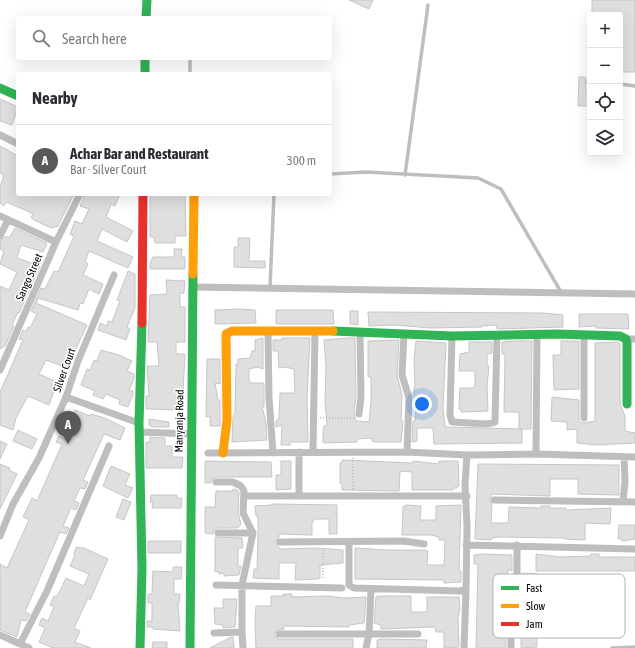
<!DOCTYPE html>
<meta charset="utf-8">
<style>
:root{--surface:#fff;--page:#f7f7f7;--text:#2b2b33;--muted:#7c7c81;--line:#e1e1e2;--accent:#595959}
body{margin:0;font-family:"Asap Condensed",sans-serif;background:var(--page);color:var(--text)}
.controls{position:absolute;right:12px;top:12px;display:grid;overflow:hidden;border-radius:4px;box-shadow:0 4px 16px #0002}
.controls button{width:36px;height:36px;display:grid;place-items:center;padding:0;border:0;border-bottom:1px solid var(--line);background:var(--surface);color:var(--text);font:20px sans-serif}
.you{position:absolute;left:422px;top:404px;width:14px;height:14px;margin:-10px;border:3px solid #fff;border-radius:50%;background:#1a73e8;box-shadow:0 0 0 6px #1a73e833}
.badge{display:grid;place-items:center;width:26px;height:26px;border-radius:50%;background:var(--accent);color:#fff;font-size:13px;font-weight:700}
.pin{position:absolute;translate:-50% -33px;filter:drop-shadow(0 1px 2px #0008)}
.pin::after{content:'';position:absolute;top:21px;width:14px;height:12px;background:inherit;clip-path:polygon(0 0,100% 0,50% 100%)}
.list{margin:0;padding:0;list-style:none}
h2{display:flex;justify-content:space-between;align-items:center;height:52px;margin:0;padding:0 16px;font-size:17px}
h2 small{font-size:13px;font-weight:400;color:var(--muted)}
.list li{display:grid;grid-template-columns:26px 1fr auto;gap:12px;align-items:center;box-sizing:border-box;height:72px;padding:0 16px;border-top:1px solid var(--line)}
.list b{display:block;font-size:15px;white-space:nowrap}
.list p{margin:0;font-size:13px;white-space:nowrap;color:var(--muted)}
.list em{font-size:13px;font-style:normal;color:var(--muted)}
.icon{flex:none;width:22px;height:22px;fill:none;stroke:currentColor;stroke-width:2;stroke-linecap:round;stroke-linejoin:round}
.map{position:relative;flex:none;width:635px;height:648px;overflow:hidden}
.search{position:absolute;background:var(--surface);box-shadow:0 4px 16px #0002;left:16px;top:16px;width:316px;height:44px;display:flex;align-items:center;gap:10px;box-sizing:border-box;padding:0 14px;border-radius:4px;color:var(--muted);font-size:15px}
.panel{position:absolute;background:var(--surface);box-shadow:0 4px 16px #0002;left:16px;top:72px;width:316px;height:124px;border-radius:4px}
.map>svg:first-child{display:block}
.building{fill:#dfdfdf;stroke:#c6c6c6}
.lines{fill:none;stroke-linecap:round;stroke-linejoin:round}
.path{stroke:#b9b9b9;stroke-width:1.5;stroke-dasharray:1 2;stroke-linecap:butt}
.lane{stroke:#bebebe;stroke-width:3.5}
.street{stroke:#bebebe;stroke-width:7}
.fast{stroke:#30b455;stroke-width:9}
.slow{stroke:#ff9f0a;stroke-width:9}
.jam{stroke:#e5322d;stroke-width:9}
.labels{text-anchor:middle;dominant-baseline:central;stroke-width:3;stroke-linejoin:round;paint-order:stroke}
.street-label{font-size:11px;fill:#000;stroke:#fff}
.key{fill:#fff;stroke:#b2b2b2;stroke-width:1}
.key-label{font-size:11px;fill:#000}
</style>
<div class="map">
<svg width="635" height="648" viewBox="0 0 635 648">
<rect width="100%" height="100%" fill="#fff"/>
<path class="building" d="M349,0H373L369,9Z
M592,0H635V72H620V15H592Z
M579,77H585L586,91H590V106H578Z
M0,99L18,107L12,125L0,121Z
M0,146L18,156V194H74L58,226L51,228L34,220L31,217L33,214L25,210L6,202L4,206L0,203V187L4,175L0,173Z
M85,194H120L115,206L111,204L106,217L133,231L127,242L102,229L97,241L133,257L128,268L89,251L85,262L88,264L83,275L103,284L99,294L89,289L83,304L80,303L78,310L38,298L36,303L87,325L67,368L46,360L39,374L57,382L49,405L28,396L16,418L13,430L0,425V392L23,340L19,339L23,330L26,332L28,327L30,328L37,314L31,311L41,288L45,289L54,271L58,272L74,236L70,234L75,221L82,224L89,209L80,206Z
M150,194H185L186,236H175V243H155L154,237H150Z
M15,228L47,243L43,252L21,245L17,258L40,266L19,313L18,312L12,325L14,326L5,346L0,349V286L9,290L17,272L0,264L4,251L0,249V241L6,236L9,238Z
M238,238H250L249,261H265V268L234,267V247H238Z
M174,249H182L181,257H185V269H150V263L153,257H174Z
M128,271L135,274V308L127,327L130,329L126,340L98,330L100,323L107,326L108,321L112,322L120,301L117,300Z
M166,280L185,281L184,293H180V307H185V342H176V354H185L182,410L146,409V396H149L147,366H159L157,342H148L150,295L167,294Z
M240,309L255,310L256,323L215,324V310Z
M276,310H333L334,324H276Z
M350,311H358V325L350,324Z
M368,312L543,313L563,315V327L497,329L496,325L482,326V327L431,328L395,325L369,326Z
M579,314H628L629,329L596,328V326L579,327Z
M263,338V369L257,367L249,369V379L250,383H264V407H262L266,422L267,440L232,442L233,417L235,413L236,364H238V359L250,358L252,351H255V340Z
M282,338H310L307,398L308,442H290V445H281L282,425L276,427V421L279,418L280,393H295L294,369L285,367L279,368L278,351H273V340H282Z
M348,338H355L356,397L354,413L356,421L369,422L371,402V377H368V341L399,340L397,375L402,395L401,421H403L401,442H375L372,441V438L357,439V442L324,443L323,442V430L324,426L327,425L325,402L326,366L324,340Z
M416,341L446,343L443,407L445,427L522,429V443L434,444L433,428H417V441L412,442L413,421H415L416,408H414V387H415L414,359Z
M515,341H532L531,429H519V412H504L505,354H502V342Z
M561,341H579V389L554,390L553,355H561Z
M469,342H492V353L487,354V366H489L487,387L488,411L461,412V409H459L460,388H474L475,384V371H459L460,354L469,352Z
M618,342L620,344V404L625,416V431L635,433V443L597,445L577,443V429L567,430V422L551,421L552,397L579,400V422L584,423L595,421V343Z
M101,350L119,355L132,361L127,371L134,374V379L129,390L133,391V394L128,407L119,404L120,400L106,394L103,399L93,395L95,391L81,385L87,369L90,370L94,360L97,361Z
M207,359H220V384L215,383L218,400H220V426H210V416L206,417Z
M75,410L90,416L91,414L105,418L125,428L120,440L104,434L83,480L88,482L85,489L80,488L74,501L79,503L76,510L71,508L70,510L63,526L69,528L66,534L60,532L47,561L25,612L30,614L26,621L21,620L17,637L0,630V564L7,568L29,520L23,517L32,498L37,501L62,444L56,442L59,436L65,439L72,422L70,421Z
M149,419L169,422V427H151L152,426L149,425Z
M18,430L37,439L32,449L13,441Z
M150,437L165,438V446H172V457H183L182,468H146V442H150Z
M0,441L7,444L0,459Z
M342,460L413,463V461L439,464V461H458L459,486H457V488H453V490H412V472L400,471L399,491L342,490V483H340V463H342Z
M205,461L271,462L272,477H216L212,479L211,483H205Z
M281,461H291V489L276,490V475H281Z
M0,464L10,468L9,470L17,474L0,509Z
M478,464L619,465V495L578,494V479H550V496L492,494L489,500L492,504L491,523H508L509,507L541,508V506H550V508H566V510L611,508L610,524L585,523V540L565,539L564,538L499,537L492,538L491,540L475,539Z
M111,466L130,474L125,485L133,488L128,498L103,486Z
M233,489L237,490L239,492L238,513L241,524L238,528H218L214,530L213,534L205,533V507H215L216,491H233Z
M151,495H177V498H182L181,508H152L153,502H150Z
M123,499L131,502L124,520L116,517Z
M272,504L337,505V534H329V519H315L312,523V535L279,534V537L275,542L280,549L317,548L343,550V563L320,565V578L317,579L295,580L296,563H279V579L253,578L254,569H257L258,533V516H256L255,506L272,505Z
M406,505L421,506L420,520H436V506L461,505L459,571H461V582L444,583V580L355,579V548L387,550H425L428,551L427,565H444L445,540H439V537L431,535H402L403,507Z
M619,525H635V539L622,541V539H618Z
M215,537L242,538L243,548H238V566H241L239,575L224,576V573L219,574L218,571L215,572Z
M148,541H181V553H148Z
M76,547L84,548L108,559L90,600L88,598L74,628L80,631L75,642L91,648H53L39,642L45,628L39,625L42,618L48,621L54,607L50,605L54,596L56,597L61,589L66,578L84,586L89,574L70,566L75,555L74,554Z
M481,554L512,555V571L508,570L506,595V647L504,648H476L478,564H474V555Z
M536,554L561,557L591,556V554H599V557H635V571H536Z
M173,567H182L181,579H174V594H180L179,603H178L180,631L153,629V627H147V621H152V603H148V594H152L153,571L173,572Z
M522,573L538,574V590H526V584H522Z
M283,594H292V597L327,596L344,598L366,597L364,623L349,625V627L284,626V629L277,630L274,634L275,637L279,639H353V648H256L255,623L256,606H271V596H284Z
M378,596H411V612H427V597H459L460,609L458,617L459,647L444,648V632H436L435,627L381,629V625L374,623L376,597Z
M223,599H237L235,627L223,628V625L215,624L214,608H223Z
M537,606V647L521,648V631H523L522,607Z
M231,637H233L234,648H210Z
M382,639L427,640L426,648H377V640Z
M153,642H167V648H152Z"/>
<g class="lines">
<path class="path" d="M320,418H354
M353,489V458
M323,550V580"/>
<path class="lane" d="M190,58V74
M589,72L588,82H590
M620,84L635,86
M330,174L366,172L478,178L501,189L561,292
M405,175L428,5
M270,287L274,194
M612,648L635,647"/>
<path class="street" d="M0,135L18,144
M0,216L56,242
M0,236L8,220
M193,287L635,294
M268,332L269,398L273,453
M404,334L402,375L409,398L407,452
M584,335V418
M452,336L450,415L452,422L487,424L495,422L497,335
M626,339H635
M0,370L56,242L80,194
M66,397L139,423
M359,414L361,397L360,332
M139,432L191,434
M313,451L315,332
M208,453L407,452L467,455L536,454L635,457
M536,454L537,335
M216,482H233L241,486L244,491L243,513L253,533L242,585V632
M244,496H467
M299,496V452
M494,500L635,502
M623,502L625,481L624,457
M218,533H253
M0,536L13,504L39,458L66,397L78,361L114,275
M280,542L404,541L424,544
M349,542V585L354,588L459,591L466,590
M466,545L635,549
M216,585L342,588
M214,633L242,632L243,648
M279,634H418
M0,635L29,648
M20,644L47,591L109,446
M366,648L369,634L371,589
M464,648L466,590L467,526L465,484L467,455
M511,648V595L517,575V545"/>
<path class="fast" d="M146,18L147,0
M145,58V74
M0,88L18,96
M333,331L452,336L556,334L620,336L626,339L627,343V404
M140,648L142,568L139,423L142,323
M190,648L193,274"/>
<path class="slow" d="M193,274L194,194
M223,453L227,420L226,334L232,331H333"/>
<path class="jam" d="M142,323L143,194"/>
</g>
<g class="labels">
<g class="street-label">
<text transform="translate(29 277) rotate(-66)">Sango Street</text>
<text transform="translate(64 370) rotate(-70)">Silver Court</text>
<text transform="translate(179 421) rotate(-89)">Manyanja Road</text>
</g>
</g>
<rect x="493" y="574" width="132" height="64" rx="6" class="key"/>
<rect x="501" y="586" width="18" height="4" fill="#30b455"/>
<rect x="501" y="604" width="18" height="4" fill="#ff9f0a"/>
<rect x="501" y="622" width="18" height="4" fill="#e5322d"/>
<g class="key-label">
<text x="526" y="592">Fast</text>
<text x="526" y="610">Slow</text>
<text x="526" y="628">Jam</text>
</g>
</svg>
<div class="controls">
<button>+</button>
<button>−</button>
<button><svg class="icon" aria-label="locate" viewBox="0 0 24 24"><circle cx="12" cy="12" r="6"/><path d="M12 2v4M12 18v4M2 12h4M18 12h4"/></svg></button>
<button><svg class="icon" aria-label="layers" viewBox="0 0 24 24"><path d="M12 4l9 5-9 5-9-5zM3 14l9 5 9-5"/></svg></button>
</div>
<div class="you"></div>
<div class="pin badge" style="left:68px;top:444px">A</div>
<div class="search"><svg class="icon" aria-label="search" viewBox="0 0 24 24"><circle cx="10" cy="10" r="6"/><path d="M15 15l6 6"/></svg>Search here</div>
<section class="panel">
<h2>Nearby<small></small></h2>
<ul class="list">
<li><span class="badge">A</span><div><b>Achar Bar and Restaurant</b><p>Bar · Silver Court</p></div><em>300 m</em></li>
</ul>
</section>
</div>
